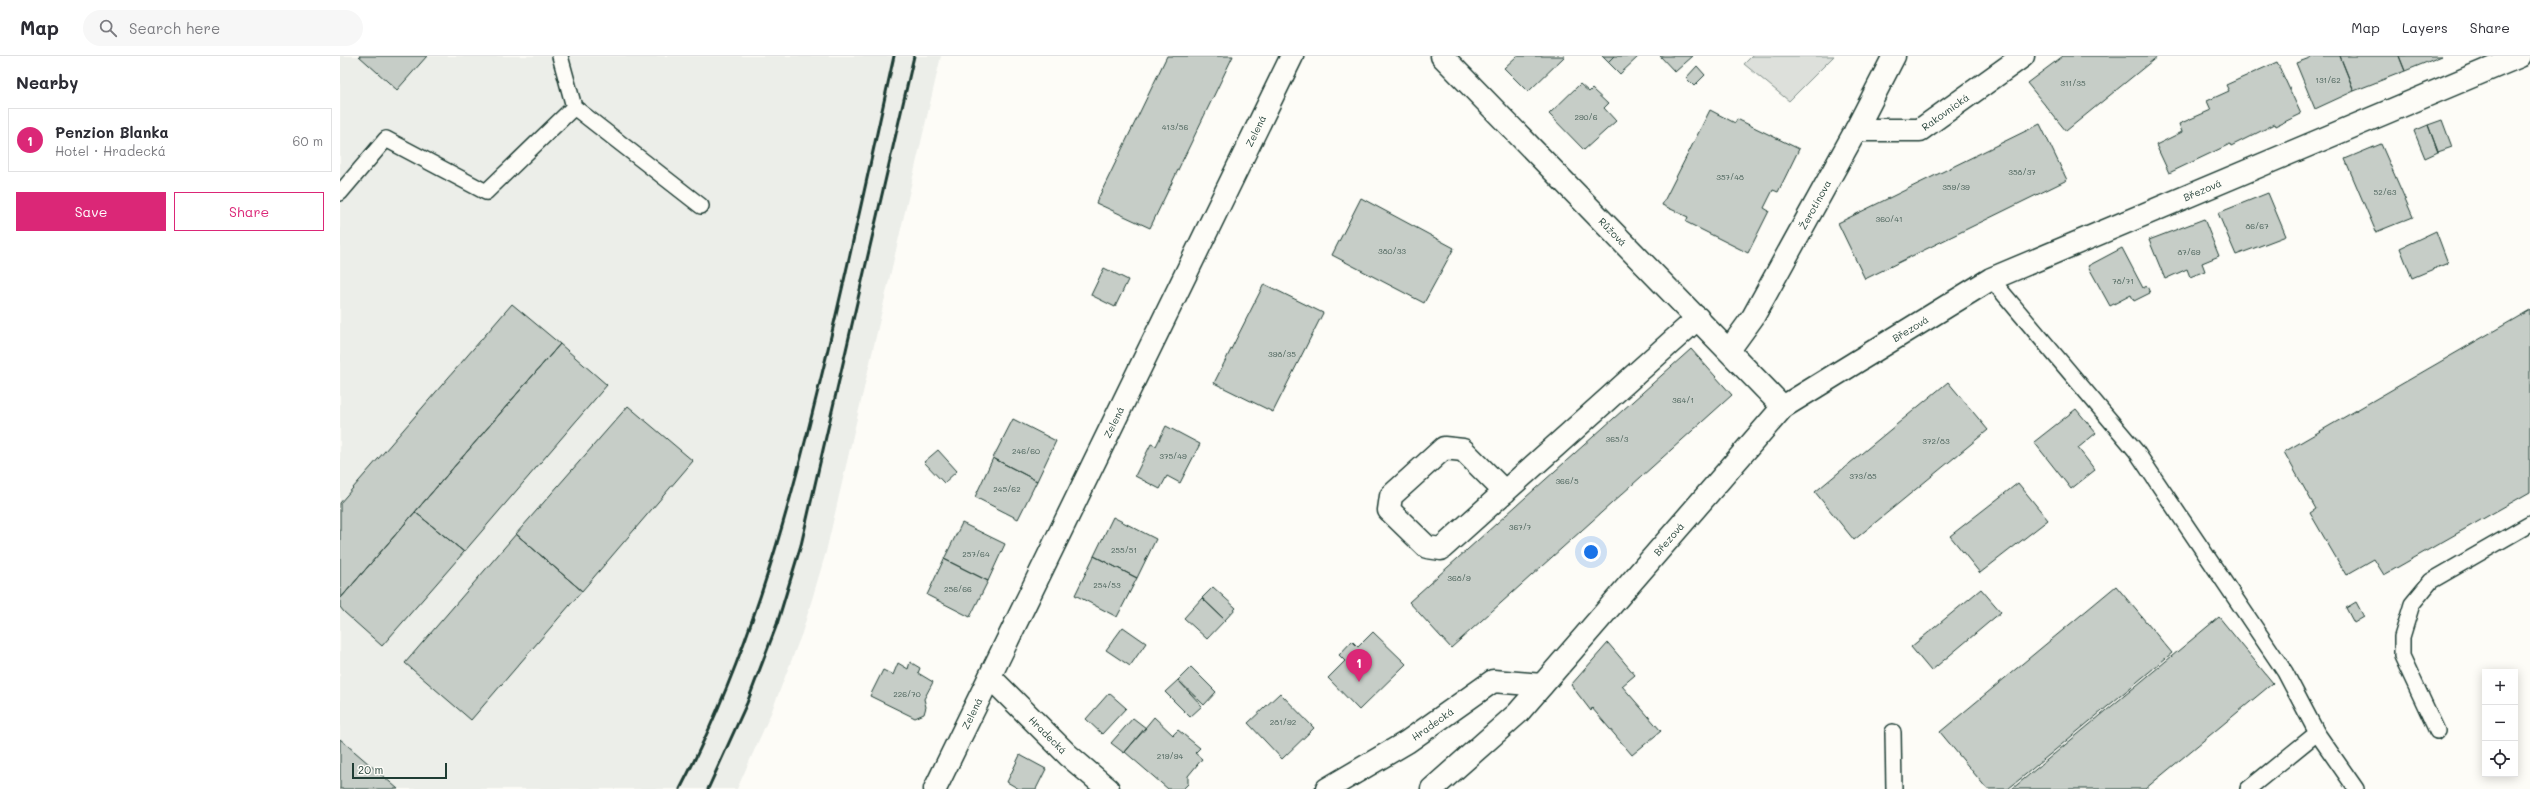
<!DOCTYPE html>
<meta charset="utf-8">
<style>
:root{--surface:#fff;--page:#f7f7f7;--text:#2b2b33;--muted:#7c7c81;--line:#e1e1e2;--accent:#db2777}
body{margin:0;font-family:Mali,sans-serif;background:var(--page);color:var(--text)}
.controls{position:absolute;right:12px;bottom:12px;display:grid;overflow:hidden;border-radius:0px;box-shadow:0 2px 10px #0003}
.controls button{width:36px;height:36px;display:grid;place-items:center;padding:0;border:0;border-bottom:1px solid var(--line);background:var(--surface);color:var(--text);font:20px sans-serif}
.scale{position:absolute;left:12px;bottom:10px;width:95px;box-sizing:border-box;padding-left:4px;border:2px solid #1f3d34;border-top:0;font-size:11px;line-height:14px;white-space:nowrap;color:#1f3d34;-webkit-text-stroke:3px #fdfcf7;paint-order:stroke}
.you{position:absolute;left:1251px;top:496px;width:14px;height:14px;margin:-10px;border:3px solid #fff;border-radius:50%;background:#1a73e8;box-shadow:0 0 0 6px #1a73e833}
.badge{display:grid;place-items:center;width:26px;height:26px;border-radius:50%;background:var(--accent);color:#fff;font-size:13px;font-weight:700}
.pin{position:absolute;translate:-50% -33px;filter:drop-shadow(0 1px 2px #0008)}
.pin::after{content:'';position:absolute;top:21px;width:14px;height:12px;background:inherit;clip-path:polygon(0 0,100% 0,50% 100%)}
.list{margin:0;padding:0;list-style:none}
h2{display:flex;justify-content:space-between;align-items:center;height:52px;margin:0;padding:0 16px;font-size:17px}
h2 small{font-size:13px;font-weight:400;color:var(--muted)}
.list li{display:grid;grid-template-columns:26px 1fr auto;gap:12px;align-items:center;box-sizing:border-box;height:64px;margin:0 8px 8px;padding:0 8px;border:1px solid var(--line);border-radius:0px}
.list b{display:block;font-size:15px;white-space:nowrap}
.list p{margin:0;font-size:13px;white-space:nowrap;color:var(--muted)}
.list em{font-size:13px;font-style:normal;color:var(--muted)}
.actions{display:flex;gap:8px;padding:12px 16px}
.actions a{flex:1;padding:9px 0;border:1px solid var(--accent);border-radius:0px;text-align:center;font-size:14px;color:var(--accent)}
.actions .main{background:var(--accent);color:#fff}
.icon{flex:none;width:22px;height:22px;fill:none;stroke:currentColor;stroke-width:2;stroke-linecap:round;stroke-linejoin:round}
.map{position:relative;flex:none;width:2190px;height:733px;overflow:hidden}
header{display:flex;align-items:center;gap:24px;box-sizing:border-box;height:56px;padding:0 20px;background:var(--surface);border-bottom:1px solid var(--line)}
header strong{font-size:19px}
nav{display:flex;gap:22px;margin-inline-start:auto;font-size:14px}
.search{width:280px;height:36px;background:var(--page);display:flex;align-items:center;gap:10px;box-sizing:border-box;padding:0 14px;border-radius:22px;color:var(--muted);font-size:15px}
main{display:flex}
aside{flex:1;background:var(--surface)}
.map>svg:first-child{display:block}
.built{fill:#eceee9}
.green{fill:#dde0db;stroke:#7e8e88}
.building{fill:#c6cdc7;stroke:#1f3d34}
.lines{fill:none;stroke-linecap:round;stroke-linejoin:round}
.service-casing{stroke:#1f3d34;stroke-width:18}
.minor-casing{stroke:#1f3d34;stroke-width:25}
.service{stroke:#fdfcf7;stroke-width:15}
.minor{stroke:#fdfcf7;stroke-width:22}
.rail{stroke:#1f3d34;stroke-width:3}
.labels{text-anchor:middle;dominant-baseline:central;stroke-width:3;stroke-linejoin:round;paint-order:stroke}
.number-label{font-size:8px;fill:#496159}
.street-label{font-size:10px;fill:#1f3d34;stroke:#fdfcf7}
</style>
<header>
<strong>Map</strong>
<div class="search"><svg class="icon" aria-label="search" viewBox="0 0 24 24"><circle cx="10" cy="10" r="6"/><path d="M15 15l6 6"/></svg>Search here</div>
<nav><a>Map</a><a>Layers</a><a>Share</a></nav>
</header>
<main>
<aside>
<h2>Nearby<small></small></h2>
<ul class="list">
<li><span class="badge">1</span><div><b>Penzion Blanka</b><p>Hotel · Hradecká</p></div><em>60 m</em></li>
</ul>
<div class="actions"><a class="main">Save</a><a>Share</a></div>
</aside>
<div class="map">
<svg width="2190" height="733" viewBox="0 0 2190 733">
<rect width="100%" height="100%" fill="#fdfcf7"/>
<filter id="ink" filterUnits="userSpaceOnUse"><feTurbulence type="fractalNoise" baseFrequency=".025" numOctaves="2"/><feDisplacementMap in="SourceGraphic" scale="8" xChannelSelector="R" yChannelSelector="G"/><feConvolveMatrix kernelMatrix="1 2 1 2 8 2 1 2 1" color-interpolation-filters="sRGB"/></filter>
<g filter="url(#ink)">
<path class="built" d="M0,0H601L486,496L462,577L431,657L397,733H0Z"/>
<path class="green" d="M1412,0H1494L1449,45L1404,8Z"/>
<path class="building" d="M19,0H87L57,34Z
M827,0H893L810,172L756,147Z
M1177,0H1225L1188,36L1164,12Z
M1262,0H1274L1268,6Z
M1274,0H1299L1280,18L1268,6Z
M1320,0H1353L1335,16Z
M1723,0H1818L1726,75L1687,27Z
M1975,0H2000L2014,35L1975,53L1956,7Z
M2000,0H2059L2065,15L2014,35Z
M2059,0H2102L2065,15Z
M1937,6L1961,58L1936,70L1935,68L1891,90L1890,88L1829,117L1816,89L1842,76L1839,68L1871,54L1867,45L1889,35L1886,29Z
M1357,10L1365,19L1354,30L1346,22Z
M1240,28L1249,36L1252,33L1268,48L1264,52L1276,65L1244,94L1209,58Z
M1370,54L1395,67L1397,63L1459,93L1438,136L1433,134L1424,152L1429,155L1408,197L1346,166L1348,161L1322,149Z
M2102,64L2112,91L2098,96L2088,69Z
M1700,68L1727,124L1525,223L1498,167Z
M2088,69L2098,96L2085,102L2074,75Z
M2041,88L2073,161L2036,176L2005,103Z
M1928,137L1946,180L1896,199L1878,157Z
M1021,142L1114,192L1084,247L992,199Z
M1864,163L1879,200L1862,207L1865,215L1850,221L1847,213L1825,223L1809,184Z
M2096,175L2108,207L2072,222L2060,192Z
M1782,192L1803,232L1807,230L1810,237L1794,245L1791,239L1770,250L1748,210Z
M764,212L788,224L775,251L751,239Z
M924,228L983,257L933,356L874,327Z
M172,248L220,288L0,543V447Z
M2190,254V436L2044,519L2034,503L2006,519L1970,457L1976,453L1944,396Z
M220,288L267,329L124,496L75,456Z
M1351,293L1392,339L1111,592L1069,546Z
M1608,326L1648,374L1514,484L1475,436Z
M288,350L353,405L242,535L176,478Z
M1736,353L1756,377L1738,392L1755,414L1731,433L1694,386Z
M673,363L716,385L697,425L653,402Z
M826,370L860,388L840,427L827,420L820,433L795,420L811,388L816,390Z
M598,394L617,415L604,427L584,406Z
M653,402L697,425L678,463L635,441Z
M1678,427L1708,464L1640,517L1610,480Z
M75,456L124,496L42,590L4,556L0,551V543Z
M773,461L816,483L797,522L754,500Z
M622,467L665,488L648,525L604,503Z
M176,478L242,535L131,664L65,607Z
M754,500L797,522L777,561L735,539Z
M604,503L648,525L630,561L587,539Z
M1776,530L1832,597L1668,733H1647L1600,676Z
M873,531L896,552L885,564L862,542Z
M1641,533L1661,556L1591,615L1571,591Z
M862,542L885,564L867,583L844,562Z
M2016,546L2024,561L2014,567L2006,552Z
M1879,561L1933,627L1805,733H1672Z
M783,571L806,587L790,610L766,594Z
M1033,576L1066,608L1019,654L988,622L1005,605L999,599L1012,585L1018,591Z
M1268,587L1295,619L1282,630L1321,675L1292,699L1252,652L1251,655L1231,629Z
M570,606L580,612L578,617L593,626L584,643L586,651L584,658L575,662L530,640L543,614L553,619L558,607L568,613Z
M851,611L876,636L864,649L838,624Z
M838,624L862,650L850,661L825,636Z
M769,637L786,652L762,678L746,663Z
M940,637L974,672L942,703L908,667Z
M814,661L833,679L838,674L860,692L855,697L862,703L848,720V728L843,733H828L785,696Z
M793,662L806,672L784,697L771,687Z
M0,683L58,733H0Z
M680,699L706,713L696,733H679L667,726Z"/>
<g class="lines">
<g class="service-casing">
<path id="service" d="M220,0L234,51L361,150
M0,137L46,83L146,136L234,51
M1651,223L1796,395L1945,616L1977,677L2016,733
M2097,675L2062,600V581L2072,548L2091,525L2190,468
M1553,676L1554,733
M1908,733L1977,677"/>
</g>
<g class="minor-casing">
<g id="minor">
<path id="s1" d="M1102,0L1443,351"/>
<path id="s2" d="M1516,74H1580L1683,0"/>
<path id="s3" d="M1389,294L1413,261L1516,74L1554,0"/>
<path d="M1165,436L1123,394L1104,392L1051,440L1049,454L1087,491L1101,493L1358,262"/>
<path id="s4" d="M650,621L728,699L768,733"/>
<path id="s5" d="M595,733L952,0"/>
<path id="s6" d="M987,733L1067,686L1153,625L1202,629"/>
<path id="s7" d="M1092,733L1178,657L1443,351L1651,223L2180,0"/>
</g>
</g>
<use href="#service" class="service"/>
<use href="#minor" class="minor"/>
<path class="rail" d="M340,733C405,608 444,474 477,338C505,226 529,113 554,0
M368,733L407,647L437,568L461,489L574,0"/>
</g>
</g>
<g class="labels">
<g class="number-label">
<text x="1988" y="24">131/62</text>
<text x="1733" y="27">311/35</text>
<text x="1246" y="61">290/6</text>
<text x="835" y="71">413/56</text>
<text x="1682" y="116">358/37</text>
<text x="1390" y="121">357/48</text>
<text x="1616" y="131">359/39</text>
<text x="2045" y="136">52/63</text>
<text x="1549" y="163">360/41</text>
<text x="1917" y="170">86/67</text>
<text x="1052" y="195">380/33</text>
<text x="1849" y="196">87/69</text>
<text x="1783" y="225">78/71</text>
<text x="942" y="298">398/35</text>
<text x="1343" y="344">364/1</text>
<text x="1277" y="383">365/3</text>
<text x="1596" y="385">372/83</text>
<text x="686" y="395">246/60</text>
<text x="833" y="400">375/49</text>
<text x="1523" y="420">373/85</text>
<text x="1227" y="425">366/5</text>
<text x="667" y="433">245/62</text>
<text x="1180" y="471">367/7</text>
<text x="784" y="494">255/51</text>
<text x="636" y="498">257/64</text>
<text x="1119" y="522">368/9</text>
<text x="767" y="529">254/53</text>
<text x="618" y="533">256/66</text>
<text x="567" y="638">226/70</text>
<text x="943" y="666">281/92</text>
<text x="830" y="700">219/94</text>
</g>
<g class="street-label">
<text stroke="none"><textPath href="#s2" startOffset="95">Rakovnická</textPath></text>
<text stroke="none"><textPath href="#s5" startOffset="732">Zelená</textPath></text>
<text stroke="none"><textPath href="#s7" startOffset="993">Březová</textPath></text>
<text stroke="none"><textPath href="#s3" startOffset="169">Žerotínova</textPath></text>
<text stroke="none"><textPath href="#s1" startOffset="245">Růžová</textPath></text>
<text stroke="none"><textPath href="#s7" startOffset="669">Březová</textPath></text>
<text stroke="none"><textPath href="#s5" startOffset="408">Zelená</textPath></text>
<text stroke="none"><textPath href="#s7" startOffset="345">Březová</textPath></text>
<text stroke="none"><textPath href="#s5" startOffset="84">Zelená</textPath></text>
<text stroke="none"><textPath href="#s6" startOffset="124">Hradecká</textPath></text>
<text stroke="none"><textPath href="#s4" startOffset="82">Hradecká</textPath></text>
</g>
</g>
</svg>
<div class="controls">
<button>+</button>
<button>−</button>
<button><svg class="icon" aria-label="locate" viewBox="0 0 24 24"><circle cx="12" cy="12" r="6"/><path d="M12 2v4M12 18v4M2 12h4M18 12h4"/></svg></button>
</div>
<div class="scale">20 m</div>
<div class="you"></div>
<div class="pin badge" style="left:1019px;top:626px">1</div>
</div>
</main>
